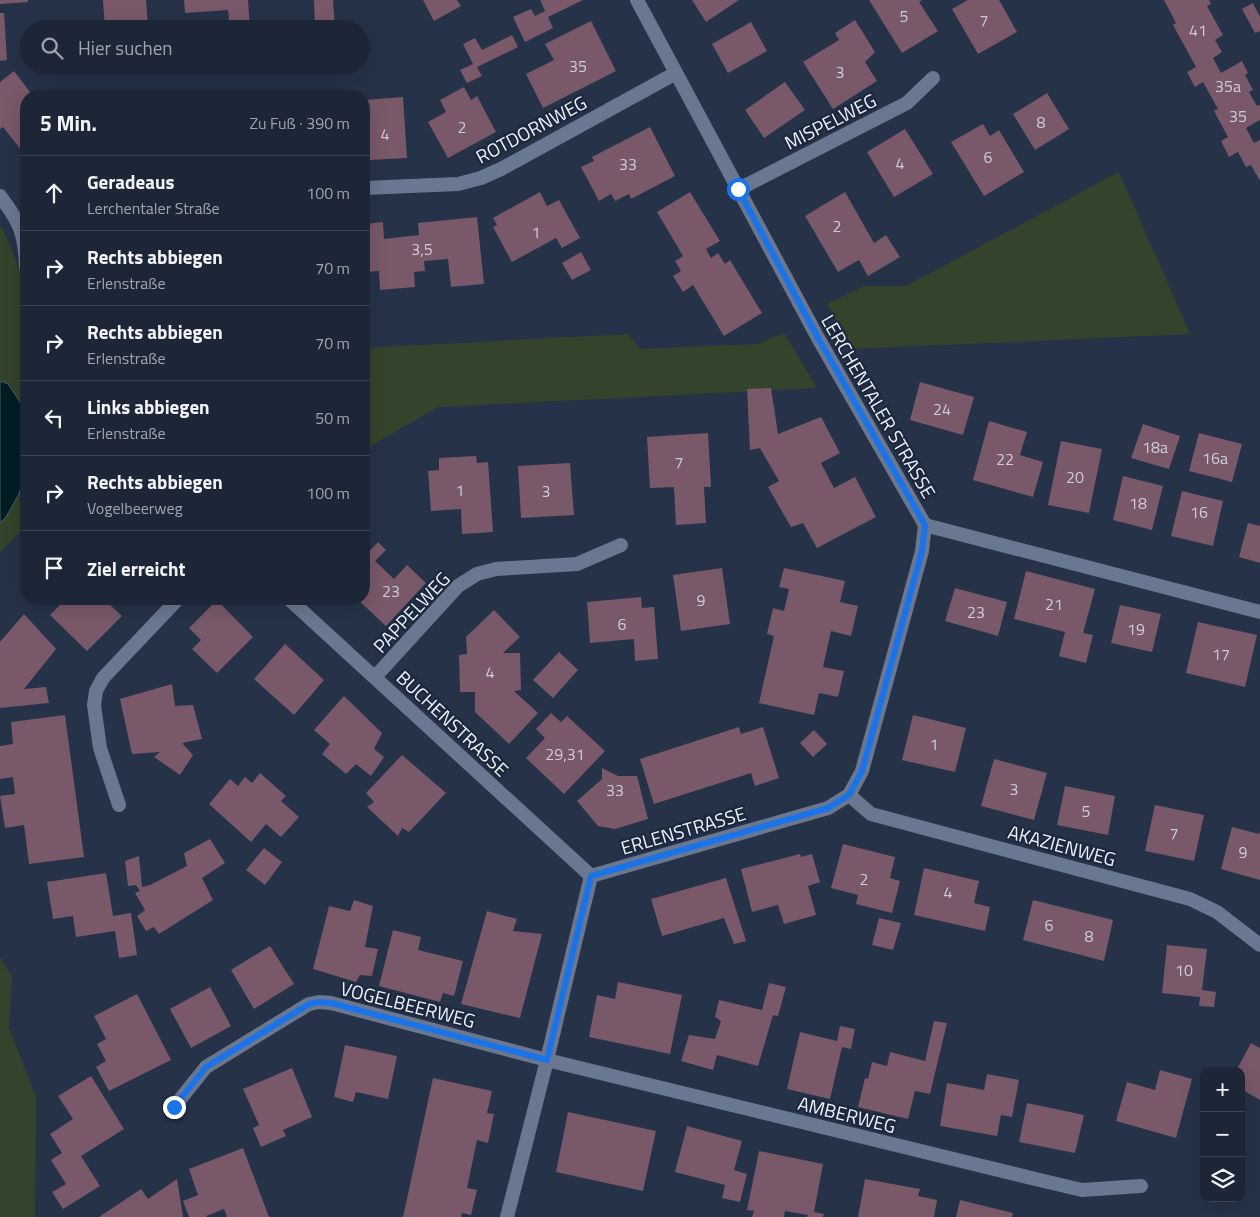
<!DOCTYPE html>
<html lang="de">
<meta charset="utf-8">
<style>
:root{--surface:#1c2636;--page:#252e3e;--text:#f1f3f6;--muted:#a0a5ad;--line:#3a4351}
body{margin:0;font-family:"Titillium Web",sans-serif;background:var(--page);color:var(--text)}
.controls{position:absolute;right:15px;bottom:15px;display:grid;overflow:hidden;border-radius:10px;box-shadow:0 5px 20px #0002}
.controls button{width:45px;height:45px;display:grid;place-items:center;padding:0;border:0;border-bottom:1px solid var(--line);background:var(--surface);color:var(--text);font:25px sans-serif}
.stop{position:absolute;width:15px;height:15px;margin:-11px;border:4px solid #1a73e8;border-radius:50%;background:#fff}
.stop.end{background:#1a73e8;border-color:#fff;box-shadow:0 1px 5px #0008}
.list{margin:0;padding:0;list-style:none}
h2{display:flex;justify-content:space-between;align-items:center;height:65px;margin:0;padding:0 20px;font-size:21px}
h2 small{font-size:16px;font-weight:400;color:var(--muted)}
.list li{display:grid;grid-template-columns:32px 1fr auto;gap:15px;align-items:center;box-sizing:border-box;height:75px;padding:0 20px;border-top:1px solid var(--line)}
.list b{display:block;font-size:19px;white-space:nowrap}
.list p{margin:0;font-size:16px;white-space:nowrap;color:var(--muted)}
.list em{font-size:16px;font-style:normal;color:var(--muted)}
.icon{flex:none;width:28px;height:28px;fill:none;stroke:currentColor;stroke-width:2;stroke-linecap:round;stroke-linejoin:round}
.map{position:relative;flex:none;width:1260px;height:1217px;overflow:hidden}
.search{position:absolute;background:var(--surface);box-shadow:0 5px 20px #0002;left:20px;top:20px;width:350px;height:55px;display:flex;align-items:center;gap:12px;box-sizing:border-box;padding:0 18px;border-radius:28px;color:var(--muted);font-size:19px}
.panel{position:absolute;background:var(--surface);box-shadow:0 5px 20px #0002;left:20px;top:90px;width:350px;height:515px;border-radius:20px}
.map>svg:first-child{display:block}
.green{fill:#34432b}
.water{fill:#001d24;stroke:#475d66}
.building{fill:#785869}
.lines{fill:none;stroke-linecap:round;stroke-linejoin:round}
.minor{stroke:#697790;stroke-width:14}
.route{stroke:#1a73e8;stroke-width:6}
.labels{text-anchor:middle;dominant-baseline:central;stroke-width:4.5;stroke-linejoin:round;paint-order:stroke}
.number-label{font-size:16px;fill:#cfccda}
.street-label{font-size:19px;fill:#ecf3ff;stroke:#1c283d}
</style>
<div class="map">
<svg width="1260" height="1217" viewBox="0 0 1260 1217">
<rect width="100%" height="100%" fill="#263248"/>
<path class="green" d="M1119,172L1190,334L852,349L827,304L864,286H906Z
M0,226L4,231L26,287V417L20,402L8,384L0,381Z
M784,333L817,388L438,407L364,450V348L628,334L640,349L758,344Z
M26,469V526L0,553V523C14,506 20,490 26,469Z
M0,957L12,977L9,1028L36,1097L35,1217H0Z"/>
<path class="water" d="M0,381L8,384L20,402L26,417V469L19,494L6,517L0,523Z"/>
<path class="building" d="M0,0H28V2L0,4Z
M103,0H146L148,26L161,25L162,29H105Z
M184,0H248L250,29H230L228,10L185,13Z
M314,0H333L335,29H315Z
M423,0H457L461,6L434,21Z
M540,0H583L548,17L553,28L525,42L513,17L531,9L535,16L545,11Z
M692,0H739L706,22Z
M869,0H922L919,2L938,31L902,53Z
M968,0H999L1017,32L978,54L952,9Z
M1164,0H1209L1211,4L1207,6L1223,35L1215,40L1222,52L1213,58L1221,73L1242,61L1248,73L1245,75L1253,90L1249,92L1257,106L1260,105V120L1246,128L1254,143L1260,140V181L1251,165L1246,167L1238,152L1229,157L1221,141L1228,137L1214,111L1218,109L1203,82L1195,87L1187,72L1196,67L1173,25L1176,23Z
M1253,3L1260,17V31L1255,33L1242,9Z
M0,13H4L7,60L0,61Z
M855,20L875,52L865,62L877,81L833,109L803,62L839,40L835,33Z
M591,21L616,71L543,108L526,74L554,60L545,44Z
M751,22L767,51L728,73L712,44Z
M512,35L518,47L477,67L482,76L467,83L460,70L473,64L463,44L475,38L482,50Z
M14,71L33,96H26V148L22,151L3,127L0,129V82Z
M785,82L805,110L764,138L745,110Z
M464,87L471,100L477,96L496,132L448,158L428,122L446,112L440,100Z
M1047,93L1069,129L1035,150L1013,114Z
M403,97L407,158L370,160L369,155H364V113H366L365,100Z
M983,124L990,136L999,130L1024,172L984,196L951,142Z
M650,127L675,176L631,199L629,194L615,201L611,194L599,201L581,167L594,161L592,157Z
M905,129L933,174L894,197L867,152Z
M540,192L547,206L559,200L580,238L562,248L556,238L512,262L493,227L497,225L493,218Z
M690,192L720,241L706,249L711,258L718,253L725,264L730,260L762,313L724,336L693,285L683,292L673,276L681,271L675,261L683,256L657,212Z
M845,192L874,243L886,235L900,257L868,276L859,260L838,272L805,216Z
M477,217L484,284L451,287L448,259L424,261L425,271L414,272L415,287L380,290L379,271L364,272V224L383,222L384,239L419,235L418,223Z
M581,252L591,270L572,280L562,263Z
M920,382L974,397L963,435L910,420Z
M771,388L778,434L821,417L840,453L821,463L834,488L855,477L876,517L817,548L803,523L791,527L768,487L779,481L760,448L750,450L747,389Z
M989,421L1027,432L1020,455L1043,462L1033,497L973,480Z
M1143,424L1180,436L1169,469L1131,458Z
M708,433L711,487H704L706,523L676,525L674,487L650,488L647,437Z
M1199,433L1242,444L1232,482L1189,471Z
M1061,441L1102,449L1089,513L1048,505Z
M476,456L477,463L488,462L493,532L462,534L461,509L431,511L428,471L439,470V458Z
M570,463L574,515L521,518L518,466Z
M1123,476L1163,486L1152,530L1113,520Z
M1182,491L1223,501L1213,546L1171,536Z
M1248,523L1260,526V563L1239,557Z
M378,542L386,550L375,561L394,579L407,565L426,583L386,626L357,599H364V557Z
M722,568L730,624L681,631L673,575Z
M784,568L845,581L840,602L858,606L851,636L831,631L823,667L844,671L838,697L819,693L814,715L759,703L774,636L767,634L773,608L784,611L789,589L779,587Z
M1026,571L1095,589L1083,633L1093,635L1086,663L1059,656L1065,632L1014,619Z
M955,588L1007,602L998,636L945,621Z
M641,597L642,608L654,607L658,659L635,661L634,639L590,643L587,602Z
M66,599H113L108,603L122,616L87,651L50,615Z
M217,600L253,637L217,673L192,649L201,640L189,628Z
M1120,605L1161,614L1152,652L1111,643Z
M494,610L520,637L503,653H520L521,690L514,691L538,713L509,744L475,712V692H460L459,655L467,654L466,637Z
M24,614L56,649L24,689L46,687L49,703L0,708V642Z
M1198,622L1257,635L1245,687L1186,673Z
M285,644L324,680L294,715L254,679Z
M559,652L578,670L553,698L533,680Z
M172,684L175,706L193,705L202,739L182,743L193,755L180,775L154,757L160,752L132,754L120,699Z
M344,696L382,733L374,749L384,757L371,776L356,764L346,774L322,754L330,744L314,730Z
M551,713L561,722L567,716L605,751L564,794L526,758L545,738L536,729Z
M65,715L84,857L29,864L24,825L5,828L0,796L15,794L13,777L0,779V746L13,744L11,722Z
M913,715L966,728L955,772L902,760Z
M739,727L741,734L763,727L779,778L755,786L751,773L654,804L640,759Z
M814,730L827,744L813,757L800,743Z
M402,755L446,793L409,832L402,828L398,836L367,807L374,802L366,793Z
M994,759L1047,773L1034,820L981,806Z
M602,768L618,776H637L648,819L615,829L598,826L577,801L602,779Z
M260,773L286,796L281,801L299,817L281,837L266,824L251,842L209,804L230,779L238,786L245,777L252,783Z
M1065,786L1115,796L1108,835L1057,825Z
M1155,805L1204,815L1194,861L1145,851Z
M1232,827L1259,834L1260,831V880L1221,869Z
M210,839L225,863L202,878L213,900L159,934L154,927L146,931L137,916L145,910L135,893L140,891L136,885L128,886L125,861L139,856L142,887L150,885L187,866L184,853Z
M843,844L895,857L890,878L900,881L892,913L856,904L858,895L831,888Z
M264,848L282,862L265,885L246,870Z
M800,854L801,857L812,854L820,882L808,886L816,915L784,924L778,905L752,912L741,869Z
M924,868L979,881L974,903L990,907L985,931L914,915Z
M106,873L113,916L131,913L137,955L119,958L115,931L76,937L73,916L53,919L47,882Z
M726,878L746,941L734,944L724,918L662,936L651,899Z
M354,900L373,906L365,947L378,949L372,976L360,975L356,982L313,969L329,906L350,911Z
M1033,900L1113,920L1104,961L1023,940Z
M487,911L517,919L513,931L542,934L520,1018L461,1004Z
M879,918L901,923L893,950L872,945Z
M393,930L421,937L418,950L463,961L454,996L443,993L440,1002L379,986Z
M1167,945L1207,949L1202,990L1216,992L1214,1007L1199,1006L1200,997L1162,993Z
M270,946L294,984L254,1009L231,970Z
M618,982L682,995L670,1054L589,1037L597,995L615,999Z
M769,983L786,987L778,1016L773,1015L758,1066L717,1055L713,1070L681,1061L689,1035L715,1039L721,1021L715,1017L719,1000L762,1010Z
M210,987L231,1026L191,1048L170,1009Z
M137,994L171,1060L109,1091L96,1067L106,1061L97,1044L106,1039L94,1016Z
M934,1021L947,1023L930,1094L915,1091L908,1119L858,1107L865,1078L868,1079L872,1062L887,1066L890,1052L925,1061Z
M840,1026L855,1029L851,1049L842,1047L830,1099L787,1089L800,1032L837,1041Z
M1251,1043L1260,1048V1100L1241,1089V1071H1236Z
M345,1045L397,1056L388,1099L356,1092L353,1102L334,1097Z
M292,1068L312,1117L283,1130L286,1136L261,1147L253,1128L259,1125L243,1089Z
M1160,1070L1192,1079L1176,1138L1116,1121L1127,1082L1155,1090Z
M987,1074L1019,1080L1012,1117L1001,1115L997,1136L940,1126L947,1083L984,1090Z
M91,1076L124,1129L81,1156L100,1186L63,1209L52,1192L66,1184L51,1160L62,1153L50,1134L73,1119L58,1096Z
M433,1078L492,1091L487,1113L494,1114L488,1143L477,1140L467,1188L477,1190L471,1215L462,1213L461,1217H403Z
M1027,1103L1084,1115L1075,1153L1019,1142Z
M568,1112L656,1131L643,1191L556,1172Z
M687,1126L742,1141L734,1170L747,1174L740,1202L722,1198L725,1185L675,1172Z
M243,1148L269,1217H227L224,1209L206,1216L207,1217H189L183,1201L198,1195L189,1169Z
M759,1151L823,1164L814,1212L824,1214L823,1217H807L808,1215L785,1211L784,1217H752L754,1211L747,1210Z
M177,1179L183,1217H99L141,1189L148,1199Z
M865,1179L920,1189L918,1196L937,1200L934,1217H858Z
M960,1200L1013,1213L1012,1217H956Z"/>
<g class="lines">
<path class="minor" d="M637,0L818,338L925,525L1260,612
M364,188L458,184L481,178L501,169L676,73
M739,189L907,103L933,78
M0,196C20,222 25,234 26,267
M289,599L591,876
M375,677L458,586L477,574L496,569L577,564L621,545
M849,795L871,814L1190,899L1217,912L1260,945
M119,805L100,748L94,705L96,691L103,678L178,599
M591,876L828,808L849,795L862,771L922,551L925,525
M174,1107L206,1067L309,1004L319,1002L331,1003L547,1060L1048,1182L1082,1190L1141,1186
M507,1217L547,1060L591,876"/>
</g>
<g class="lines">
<path class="route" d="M174,1107L206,1067L309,1004L319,1002L331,1003L547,1060L591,876L828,808L849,795L862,771L922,551L925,525L818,338L738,189"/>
</g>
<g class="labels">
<g class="number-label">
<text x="904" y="16">5</text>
<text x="984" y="20">7</text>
<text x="1198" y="30">41</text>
<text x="578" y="66">35</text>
<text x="840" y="72">3</text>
<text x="1228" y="86">35a</text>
<text x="1238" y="116">35</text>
<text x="1041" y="122">8</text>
<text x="462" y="127">2</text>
<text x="385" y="134">4</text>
<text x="988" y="157">6</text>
<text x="900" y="163">4</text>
<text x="628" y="164">33</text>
<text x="837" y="226">2</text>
<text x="536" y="232">1</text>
<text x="422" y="249">3,5</text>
<text x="942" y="409">24</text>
<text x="1155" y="447">18a</text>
<text x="1215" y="458">16a</text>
<text x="1005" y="459">22</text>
<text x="679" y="462">7</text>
<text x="1075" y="477">20</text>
<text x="460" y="490">1</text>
<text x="546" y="491">3</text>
<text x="1138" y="503">18</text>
<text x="1199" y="512">16</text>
<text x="391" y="591">23</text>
<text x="701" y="600">9</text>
<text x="1054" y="604">21</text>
<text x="976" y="612">23</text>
<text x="622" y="624">6</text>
<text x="1136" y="629">19</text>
<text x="1221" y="654">17</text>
<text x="490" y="672">4</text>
<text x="934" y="744">1</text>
<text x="565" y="754">29,31</text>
<text x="1014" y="789">3</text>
<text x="615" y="790">33</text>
<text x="1086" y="811">5</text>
<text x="1174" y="833">7</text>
<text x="1243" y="852">9</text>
<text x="864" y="879">2</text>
<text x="948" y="892">4</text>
<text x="1049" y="925">6</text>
<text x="1089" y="936">8</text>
<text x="1184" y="970">10</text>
</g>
<g class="street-label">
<text transform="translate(830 121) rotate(-27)">MISPELWEG</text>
<text transform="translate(531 129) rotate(-28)">ROTDORNWEG</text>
<text transform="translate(879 406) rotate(60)">LERCHENTALER STRASSE</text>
<text transform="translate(411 612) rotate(-47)">PAPPELWEG</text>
<text transform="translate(453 723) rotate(43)">BUCHENSTRASSE</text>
<text transform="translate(683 830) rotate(-16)">ERLENSTRASSE</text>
<text transform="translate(1062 845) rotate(15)">AKAZIENWEG</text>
<text transform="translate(408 1004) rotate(14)">VOGELBEERWEG</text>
<text transform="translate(847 1114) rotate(14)">AMBERWEG</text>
</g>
</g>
</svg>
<div class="controls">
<button>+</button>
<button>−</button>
<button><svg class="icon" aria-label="layers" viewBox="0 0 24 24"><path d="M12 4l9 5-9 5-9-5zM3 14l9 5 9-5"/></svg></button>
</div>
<div class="stop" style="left:738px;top:189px"></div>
<div class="stop end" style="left:174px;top:1107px"></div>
<div class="search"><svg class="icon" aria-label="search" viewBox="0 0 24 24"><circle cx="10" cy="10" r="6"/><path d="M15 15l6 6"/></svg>Hier suchen</div>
<section class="panel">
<h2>5 Min.<small>Zu Fuß · 390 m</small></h2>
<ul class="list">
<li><svg class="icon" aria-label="ahead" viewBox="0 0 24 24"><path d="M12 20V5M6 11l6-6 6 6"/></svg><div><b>Geradeaus</b><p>Lerchentaler Straße</p></div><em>100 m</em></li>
<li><svg class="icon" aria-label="right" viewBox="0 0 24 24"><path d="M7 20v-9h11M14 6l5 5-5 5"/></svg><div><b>Rechts abbiegen</b><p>Erlenstraße</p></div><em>70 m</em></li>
<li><svg class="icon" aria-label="right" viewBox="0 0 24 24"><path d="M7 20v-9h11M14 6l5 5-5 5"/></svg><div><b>Rechts abbiegen</b><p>Erlenstraße</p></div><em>70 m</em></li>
<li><svg class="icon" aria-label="left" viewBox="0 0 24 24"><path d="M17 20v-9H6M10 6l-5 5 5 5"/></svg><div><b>Links abbiegen</b><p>Erlenstraße</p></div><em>50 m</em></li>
<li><svg class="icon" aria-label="right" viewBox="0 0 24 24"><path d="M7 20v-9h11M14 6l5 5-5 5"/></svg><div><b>Rechts abbiegen</b><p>Vogelbeerweg</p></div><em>100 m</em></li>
<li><svg class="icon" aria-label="arrive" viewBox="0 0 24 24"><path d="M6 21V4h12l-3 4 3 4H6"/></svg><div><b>Ziel erreicht</b></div></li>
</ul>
</section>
</div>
